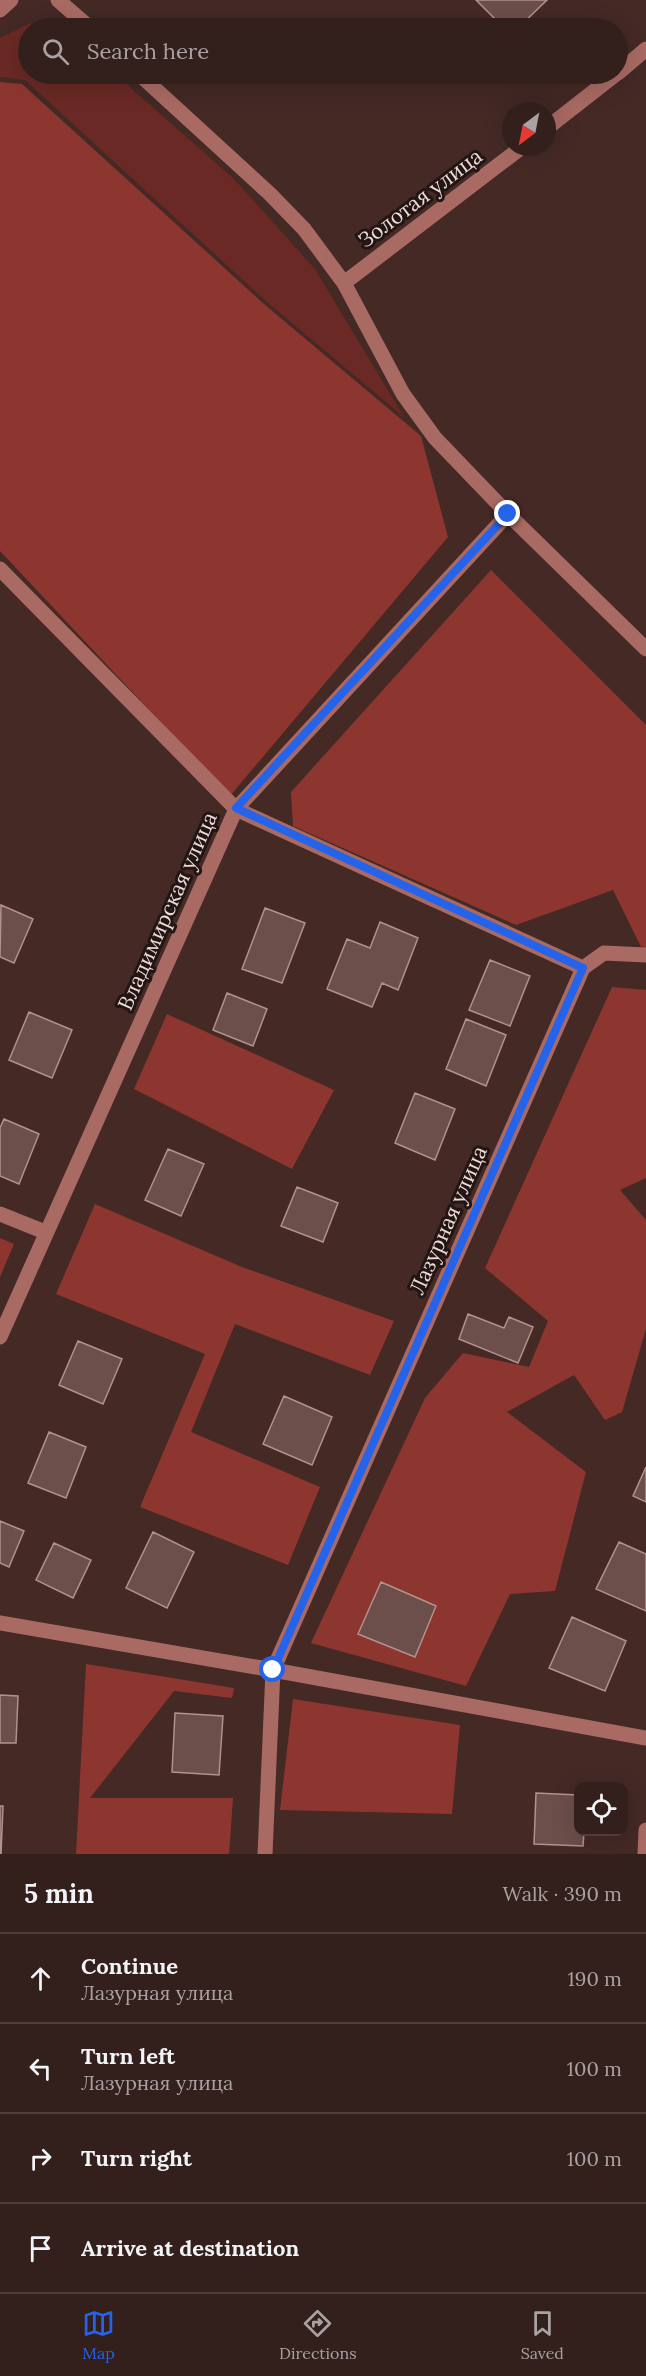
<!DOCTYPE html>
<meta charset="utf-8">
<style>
:root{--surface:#331f1c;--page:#3b2725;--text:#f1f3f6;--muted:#a9a2a3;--line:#4e3d3b;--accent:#2563eb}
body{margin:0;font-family:Lora,serif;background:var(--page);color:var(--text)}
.controls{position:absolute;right:18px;bottom:18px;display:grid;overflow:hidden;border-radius:12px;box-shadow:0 6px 24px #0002}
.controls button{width:54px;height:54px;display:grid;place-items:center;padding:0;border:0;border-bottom:2px solid var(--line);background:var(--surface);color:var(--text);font:30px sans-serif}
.compass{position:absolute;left:502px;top:102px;width:54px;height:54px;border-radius:50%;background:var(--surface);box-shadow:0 6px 24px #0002;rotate:212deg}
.stop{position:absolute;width:18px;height:18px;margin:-14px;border:4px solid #2563eb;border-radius:50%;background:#fff}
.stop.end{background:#2563eb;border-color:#fff;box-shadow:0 2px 6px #0008}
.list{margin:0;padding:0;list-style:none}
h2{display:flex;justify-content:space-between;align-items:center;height:78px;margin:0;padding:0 24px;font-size:26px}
h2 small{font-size:20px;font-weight:400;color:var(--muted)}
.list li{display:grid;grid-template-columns:39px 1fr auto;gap:18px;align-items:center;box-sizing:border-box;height:90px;padding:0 24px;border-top:2px solid var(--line)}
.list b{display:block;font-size:22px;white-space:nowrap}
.list p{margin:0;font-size:20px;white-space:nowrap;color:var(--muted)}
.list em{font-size:20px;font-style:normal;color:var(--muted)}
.icon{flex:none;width:33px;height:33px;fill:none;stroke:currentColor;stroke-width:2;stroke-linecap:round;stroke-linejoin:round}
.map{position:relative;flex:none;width:646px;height:1854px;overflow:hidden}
.search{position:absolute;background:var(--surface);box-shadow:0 6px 24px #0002;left:18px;right:18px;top:18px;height:66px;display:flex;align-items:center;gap:15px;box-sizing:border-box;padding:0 21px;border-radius:33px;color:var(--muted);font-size:22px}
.sheet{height:438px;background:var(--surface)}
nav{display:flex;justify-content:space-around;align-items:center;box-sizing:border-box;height:84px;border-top:2px solid var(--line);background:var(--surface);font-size:16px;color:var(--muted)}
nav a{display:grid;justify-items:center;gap:3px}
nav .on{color:var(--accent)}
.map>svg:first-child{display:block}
.green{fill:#6a2924}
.forest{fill:#8d362f}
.building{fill:#6c4e4a;stroke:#b3918c;stroke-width:1.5}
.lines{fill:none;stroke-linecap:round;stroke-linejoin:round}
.minor{stroke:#a86a63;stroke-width:15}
.route{stroke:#2563eb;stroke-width:8}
.labels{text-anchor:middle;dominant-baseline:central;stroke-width:6;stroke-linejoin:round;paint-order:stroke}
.street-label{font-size:21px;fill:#eddbd8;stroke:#221514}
</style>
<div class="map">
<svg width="646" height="1854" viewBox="0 0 646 1854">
<rect width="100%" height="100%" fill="#442925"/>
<path class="green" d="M31,23L53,28H28V74H115L234,179L315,269L404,417L268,303L25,80L0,77V38Z"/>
<path class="forest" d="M0,82L22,84L264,304L421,436L448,537L230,796L0,551Z
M491,570L646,725V948L641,947L613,890L516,925L293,826L291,792Z
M612,987L646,990V1178L620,1190L646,1220V1329L622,1412L605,1420L574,1375L507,1412L586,1472L555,1591L510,1594L466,1686L311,1643L425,1398L463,1353L529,1367L548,1321L485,1268Z
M167,1014L334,1090L292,1169L134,1089Z
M95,1204L242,1267L394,1321L370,1375L235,1324L191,1432L320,1487L288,1565L140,1507L205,1354L56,1294Z
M0,1238L14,1244L0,1277Z
M86,1664L234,1688L232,1698L174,1691L90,1798H233L229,1854H76Z
M293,1699L460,1725L452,1814L280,1810Z"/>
<path class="building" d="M476,0H547L518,28H504Z
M1,905L33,919L14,963L0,957Z
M265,908L305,923L282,983L242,969Z
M380,922L418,938L398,990L382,983L372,1007L327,989L347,939L370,948Z
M490,960L530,976L510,1026L469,1010Z
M227,993L267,1009L253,1046L213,1030Z
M29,1012L72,1030L52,1078L9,1060Z
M466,1019L506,1035L486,1086L446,1069Z
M415,1093L455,1109L435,1160L395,1143Z
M4,1119L39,1134L19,1184L0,1176V1128Z
M168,1149L204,1164L181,1216L145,1200Z
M297,1187L338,1203L323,1242L281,1226Z
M468,1314L504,1328L509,1317L533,1327L518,1363L459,1339Z
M78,1341L122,1359L103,1404L59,1385Z
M284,1396L332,1417L312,1465L263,1444Z
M49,1432L86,1447L66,1498L28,1483Z
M646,1467V1502L633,1496Z
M0,1521L24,1531L9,1567L0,1563Z
M153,1532L194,1552L167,1608L126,1588Z
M619,1542L646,1554V1611L596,1589Z
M54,1543L91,1560L73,1598L36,1580Z
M381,1582L436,1606L415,1657L358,1634Z
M572,1617L626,1641L605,1691L549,1668Z
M0,1695L18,1696L16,1743H0Z
M175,1713L223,1716L219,1775L172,1772Z
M536,1793L578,1795V1832H584L583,1846L534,1844Z
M0,1806H3L1,1854H0Z"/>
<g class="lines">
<path class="minor" d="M58,0L90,28
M0,10L11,0
M618,73L646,49
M139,74L270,194L304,229L344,283L403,394L435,438L508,514L646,649
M547,128L616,74
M344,283L522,147
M0,569L236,809L583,968L273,1670L265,1854
M583,968L604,953L646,955
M0,1214L45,1232
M0,1337L236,809L508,514
M0,1623L273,1670L646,1738
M645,1854L646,1830"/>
</g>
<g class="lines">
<path class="route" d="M273,1670L583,968L236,808L508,514"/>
</g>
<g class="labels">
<g class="street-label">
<text transform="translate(420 198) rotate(-37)">Золотая улица</text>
<text transform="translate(167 911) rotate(-66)">Владимирская улица</text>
<text transform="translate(448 1220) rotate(-66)">Лазурная улица</text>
</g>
</g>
</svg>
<div class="controls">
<button><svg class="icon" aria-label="locate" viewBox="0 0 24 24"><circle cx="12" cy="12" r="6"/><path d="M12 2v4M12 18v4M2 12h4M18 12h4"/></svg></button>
</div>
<svg class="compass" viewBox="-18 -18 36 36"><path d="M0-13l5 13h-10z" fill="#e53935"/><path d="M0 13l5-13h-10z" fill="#a9a2a3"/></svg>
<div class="stop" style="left:273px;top:1670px"></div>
<div class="stop end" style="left:508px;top:514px"></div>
<div class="search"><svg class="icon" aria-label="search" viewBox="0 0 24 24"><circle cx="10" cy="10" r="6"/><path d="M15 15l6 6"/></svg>Search here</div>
</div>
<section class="sheet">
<h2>5 min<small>Walk · 390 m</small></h2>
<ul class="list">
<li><svg class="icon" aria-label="ahead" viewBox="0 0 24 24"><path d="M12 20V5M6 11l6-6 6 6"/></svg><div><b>Continue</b><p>Лазурная улица</p></div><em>190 m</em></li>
<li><svg class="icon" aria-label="left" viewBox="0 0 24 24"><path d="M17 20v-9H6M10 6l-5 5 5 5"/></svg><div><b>Turn left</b><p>Лазурная улица</p></div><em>100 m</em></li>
<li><svg class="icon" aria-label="right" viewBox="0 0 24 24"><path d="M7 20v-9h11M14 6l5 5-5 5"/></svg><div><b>Turn right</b></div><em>100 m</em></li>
<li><svg class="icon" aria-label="arrive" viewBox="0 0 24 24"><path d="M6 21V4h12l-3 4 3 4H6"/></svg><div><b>Arrive at destination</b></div></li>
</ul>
</section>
<nav>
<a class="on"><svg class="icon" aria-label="map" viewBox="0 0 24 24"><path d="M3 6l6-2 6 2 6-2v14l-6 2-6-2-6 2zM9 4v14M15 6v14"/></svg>Map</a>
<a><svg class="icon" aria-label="directions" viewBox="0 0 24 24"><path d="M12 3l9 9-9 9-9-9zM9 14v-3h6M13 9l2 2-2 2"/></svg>Directions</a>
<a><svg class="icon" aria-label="saved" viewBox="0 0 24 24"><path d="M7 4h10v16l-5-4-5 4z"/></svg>Saved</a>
</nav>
